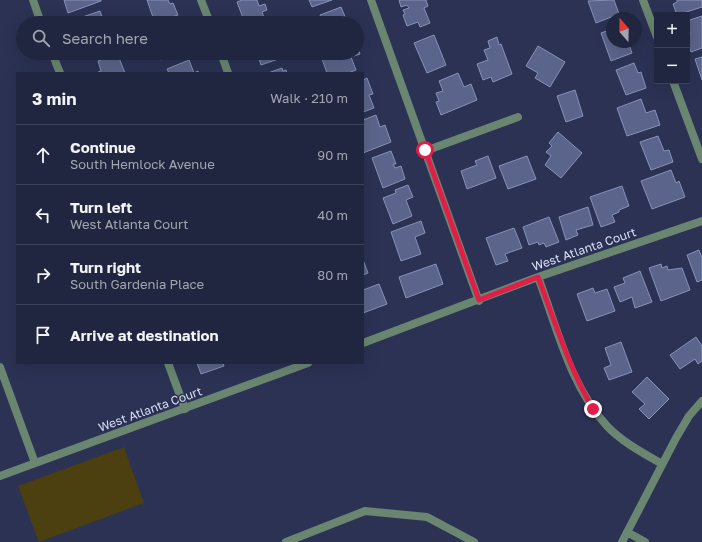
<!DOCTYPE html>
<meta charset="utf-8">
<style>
:root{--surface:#20263f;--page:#282e46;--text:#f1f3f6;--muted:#a2a5b0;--line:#3d4359}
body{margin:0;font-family:"Golos Text",sans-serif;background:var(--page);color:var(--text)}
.controls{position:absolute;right:12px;top:12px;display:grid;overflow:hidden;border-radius:0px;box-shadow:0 4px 16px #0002}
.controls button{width:36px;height:36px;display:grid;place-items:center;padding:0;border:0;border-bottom:1px solid var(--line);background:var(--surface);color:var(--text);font:20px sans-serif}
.compass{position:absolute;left:606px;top:12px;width:36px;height:36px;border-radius:50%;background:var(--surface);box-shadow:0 4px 16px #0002;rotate:340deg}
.stop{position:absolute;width:12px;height:12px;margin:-9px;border:3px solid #e11d48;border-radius:50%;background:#fff}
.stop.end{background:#e11d48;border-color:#fff;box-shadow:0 1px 4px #0008}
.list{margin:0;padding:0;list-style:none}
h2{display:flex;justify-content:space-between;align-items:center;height:52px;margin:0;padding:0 16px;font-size:17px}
h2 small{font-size:13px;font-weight:400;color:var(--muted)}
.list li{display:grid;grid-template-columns:26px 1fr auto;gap:12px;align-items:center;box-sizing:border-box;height:60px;padding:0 16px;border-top:1px solid var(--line)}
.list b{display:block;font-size:15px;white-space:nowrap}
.list p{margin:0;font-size:13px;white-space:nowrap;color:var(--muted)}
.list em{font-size:13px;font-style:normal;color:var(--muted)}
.icon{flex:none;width:22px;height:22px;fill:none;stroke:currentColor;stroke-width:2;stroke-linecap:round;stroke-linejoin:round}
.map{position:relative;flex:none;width:702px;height:542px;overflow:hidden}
.search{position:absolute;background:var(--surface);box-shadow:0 4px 16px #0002;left:16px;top:16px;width:348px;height:44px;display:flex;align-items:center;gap:10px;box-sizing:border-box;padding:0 14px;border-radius:22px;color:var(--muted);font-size:15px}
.panel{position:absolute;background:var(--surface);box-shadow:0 4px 16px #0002;left:16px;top:72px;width:348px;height:292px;border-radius:0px}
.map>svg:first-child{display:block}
.green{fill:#4c3f10}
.building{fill:#5b648a;stroke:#8792ba}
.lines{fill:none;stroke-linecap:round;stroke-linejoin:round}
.minor{stroke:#6a8671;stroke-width:8}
.route{stroke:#e11d48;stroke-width:5}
.labels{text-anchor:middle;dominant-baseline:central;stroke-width:3;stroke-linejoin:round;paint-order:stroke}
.street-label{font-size:12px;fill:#d9dff5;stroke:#2b3254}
</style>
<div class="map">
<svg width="702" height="542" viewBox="0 0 702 542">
<rect width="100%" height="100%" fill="#2b3254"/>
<path class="green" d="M124,447L144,503L39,542L18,486Z"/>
<path class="building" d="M64,0H101V1L68,13Z
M147,0H168L170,4L173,3L178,15L155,23Z
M242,0H257L259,6L265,4L267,10L262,12L266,23H240L239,20L243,18L237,2Z
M309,0H332L312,7Z
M399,0H426L428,6L424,8L430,23L420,27L418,22L407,26L403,15L405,14L403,10L409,8L407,5L401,7Z
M611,0H614L619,14L596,23L588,1Z
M677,0H702V7L677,15L673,4L677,2Z
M341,7L346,19L342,20L343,23H323L320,15Z
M100,11L104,23H72L71,21Z
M702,16V48L691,52L687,41V35L690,34L687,21Z
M612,29V42H628L632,53L611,61L601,33Z
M434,35L446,65L427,73L414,43Z
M497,37L499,45L501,44L512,74L493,82L491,77L483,80L477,64L488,60L484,50L490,48L488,41Z
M357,46L360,54L351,57L356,70L348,73H327L320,53H357Z
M538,46L565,62L550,87L535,78L538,73L526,66Z
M99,53H113L114,55L117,53L125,73H96L101,71L98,61L101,60Z
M159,53H181L161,60Z
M257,53H283L284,57L261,65Z
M702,57V80L695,59Z
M189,60L194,73L198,71L199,73H169L167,69Z
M634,63L638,73L641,72L646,88L626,95L616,70Z
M282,68L283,71L286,70L287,73H268Z
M458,73L464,87L471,84L477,100L441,115L436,102L439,101L436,93L443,91L439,81Z
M367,78L373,94L369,95L374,108L363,112V80Z
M575,90L583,116L566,122L557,96Z
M641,99L646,113L655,110L660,125L627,136L617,108Z
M376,115L380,127L385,125L391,142L363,153V120Z
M558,132L582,153L561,178L545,165L551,156L546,152L552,146L549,143Z
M658,136L664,151L669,150L673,162L651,170L640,142Z
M391,151L396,164H393L395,168L401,166L405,179L383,188L372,158Z
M488,156L496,178L467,189L461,171L477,165L475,161Z
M527,156L536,179L508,189L499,166Z
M671,170L676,183L679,181L685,197L652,209L641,181Z
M408,185L413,197L406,200L412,216L393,224L383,198L396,193L395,190Z
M622,186L629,206L619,210V212L612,215L615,222L601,227L590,197Z
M588,207L593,225L576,230L578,235L566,240L559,217Z
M549,217L559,242L546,247L544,243L539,245L538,242L529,245L523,227Z
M421,221L425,233L415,237L421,254L401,261L391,232Z
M514,228L522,248L505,254L508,261L496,265L486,238Z
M699,250L702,258V280L697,282L687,255Z
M363,260L368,273L363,275Z
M436,264L443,284L406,298L399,277Z
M661,264L662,268L667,266L668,270L682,268L690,290L661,301L649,268Z
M640,271L652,302L635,308L632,297L620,302L614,287L625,283L623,278Z
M379,284L387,304L363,313V290Z
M593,288L595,293L607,289L615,311L587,321L577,294Z
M696,337L702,346V361L698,364L695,359L680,369L670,355Z
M621,342L632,372L609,380L604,368L611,365L605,348Z
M197,363H223L224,366L201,374Z
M647,377L669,399L649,419L639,409L645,404L632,392Z"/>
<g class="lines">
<path class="minor" d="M33,0L41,23
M201,0L210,23
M371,0L479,301
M643,0L657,37
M52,53L60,73
M221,53L228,73
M673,81L702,159
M425,151L518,117
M538,277C557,327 570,386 607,426C622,442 643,453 662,464
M363,343L538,277L702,221
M168,363L185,409
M0,367L35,463
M0,476L308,363
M627,532L645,542
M286,542L365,511L427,517L474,542
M622,542L676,438L689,416L702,401"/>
</g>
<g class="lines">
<path class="route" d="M425,150L479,300L538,277C555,322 569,368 593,409"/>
</g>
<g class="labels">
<g class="street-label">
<text transform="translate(584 249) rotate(-19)">West Atlanta Court</text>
<text transform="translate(150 409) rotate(-20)">West Atlanta Court</text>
</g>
</g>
</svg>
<div class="controls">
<button>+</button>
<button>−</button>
</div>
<svg class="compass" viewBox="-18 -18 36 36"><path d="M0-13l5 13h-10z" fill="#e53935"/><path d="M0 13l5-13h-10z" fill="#a2a5b0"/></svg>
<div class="stop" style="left:425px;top:150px"></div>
<div class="stop end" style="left:593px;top:409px"></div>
<div class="search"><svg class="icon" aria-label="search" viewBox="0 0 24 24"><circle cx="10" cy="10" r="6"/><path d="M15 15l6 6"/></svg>Search here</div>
<section class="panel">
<h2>3 min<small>Walk · 210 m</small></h2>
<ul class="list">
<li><svg class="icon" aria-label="ahead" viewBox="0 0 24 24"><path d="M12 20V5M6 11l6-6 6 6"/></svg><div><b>Continue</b><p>South Hemlock Avenue</p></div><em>90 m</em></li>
<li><svg class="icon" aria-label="left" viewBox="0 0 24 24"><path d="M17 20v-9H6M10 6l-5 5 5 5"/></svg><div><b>Turn left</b><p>West Atlanta Court</p></div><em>40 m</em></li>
<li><svg class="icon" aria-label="right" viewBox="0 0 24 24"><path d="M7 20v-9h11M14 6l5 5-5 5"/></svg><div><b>Turn right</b><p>South Gardenia Place</p></div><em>80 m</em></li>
<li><svg class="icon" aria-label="arrive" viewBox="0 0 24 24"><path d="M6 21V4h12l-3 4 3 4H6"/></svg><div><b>Arrive at destination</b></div></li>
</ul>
</section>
</div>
